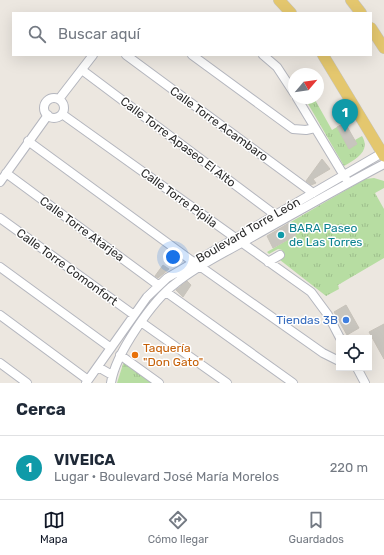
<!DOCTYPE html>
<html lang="es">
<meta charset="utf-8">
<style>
:root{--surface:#fff;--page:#f2f2f3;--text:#1f2937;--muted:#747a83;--line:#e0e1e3;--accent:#111827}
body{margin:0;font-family:Rubik,sans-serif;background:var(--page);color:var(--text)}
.controls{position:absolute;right:12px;bottom:12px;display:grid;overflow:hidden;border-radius:0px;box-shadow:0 4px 16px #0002}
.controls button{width:36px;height:36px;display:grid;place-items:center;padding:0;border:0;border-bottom:1px solid var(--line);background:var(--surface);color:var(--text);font:20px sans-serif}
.compass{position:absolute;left:288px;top:68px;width:36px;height:36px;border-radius:50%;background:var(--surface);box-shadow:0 4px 16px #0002;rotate:61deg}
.you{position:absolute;left:173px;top:257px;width:14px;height:14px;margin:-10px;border:3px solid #fff;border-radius:50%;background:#1a73e8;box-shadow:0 0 0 6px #1a73e833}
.badge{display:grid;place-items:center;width:26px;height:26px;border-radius:50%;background:var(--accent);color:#fff;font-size:13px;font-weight:700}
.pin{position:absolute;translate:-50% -33px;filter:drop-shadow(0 1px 2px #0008)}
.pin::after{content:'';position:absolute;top:21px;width:14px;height:12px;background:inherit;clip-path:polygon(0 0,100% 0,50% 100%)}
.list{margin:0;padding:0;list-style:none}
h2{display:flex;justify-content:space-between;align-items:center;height:52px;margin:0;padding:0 16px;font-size:17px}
h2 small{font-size:13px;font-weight:400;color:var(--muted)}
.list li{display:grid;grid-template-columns:26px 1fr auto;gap:12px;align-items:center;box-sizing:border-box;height:64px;padding:0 16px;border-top:1px solid var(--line)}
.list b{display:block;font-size:15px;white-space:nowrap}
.list p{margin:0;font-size:13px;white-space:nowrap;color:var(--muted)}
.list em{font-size:13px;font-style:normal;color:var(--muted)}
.icon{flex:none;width:22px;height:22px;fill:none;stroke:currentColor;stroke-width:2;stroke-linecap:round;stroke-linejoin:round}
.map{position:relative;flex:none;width:384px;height:383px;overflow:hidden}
.search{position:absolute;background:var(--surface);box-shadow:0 4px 16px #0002;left:12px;right:12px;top:12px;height:44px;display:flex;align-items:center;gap:10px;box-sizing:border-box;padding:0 14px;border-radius:0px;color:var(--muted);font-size:15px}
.sheet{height:116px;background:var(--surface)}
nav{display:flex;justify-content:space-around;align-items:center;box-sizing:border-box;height:56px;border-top:1px solid var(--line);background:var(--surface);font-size:11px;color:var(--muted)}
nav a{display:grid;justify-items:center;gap:2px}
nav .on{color:var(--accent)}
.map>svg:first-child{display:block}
.grass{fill:url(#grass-tufts)}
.building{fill:#c8c5be;stroke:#c8c3ba}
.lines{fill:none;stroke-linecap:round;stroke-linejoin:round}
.minor-casing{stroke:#b4b6be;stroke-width:10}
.major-casing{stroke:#c4c4c4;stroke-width:12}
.minor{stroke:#fff;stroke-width:8}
.major{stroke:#e4c76e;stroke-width:11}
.culture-dot{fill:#0f9aa8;stroke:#fff;stroke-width:1.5}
.shop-dot{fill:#3f7fe0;stroke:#fff;stroke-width:1.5}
.food-dot{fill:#e8710a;stroke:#fff;stroke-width:1.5}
.labels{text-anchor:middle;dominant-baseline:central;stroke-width:3;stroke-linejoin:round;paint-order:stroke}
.street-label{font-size:12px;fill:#2c2c2c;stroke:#fff}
.culture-label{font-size:12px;fill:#0d838f;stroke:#fff;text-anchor:start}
.shop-label{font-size:12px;fill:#366cbe;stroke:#fff;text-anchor:end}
.food-label{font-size:12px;fill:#c56008;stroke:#fff;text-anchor:start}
</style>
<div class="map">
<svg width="384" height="383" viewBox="0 0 384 383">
<defs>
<pattern id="grass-tufts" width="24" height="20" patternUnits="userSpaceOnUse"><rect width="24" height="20" fill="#b7dda2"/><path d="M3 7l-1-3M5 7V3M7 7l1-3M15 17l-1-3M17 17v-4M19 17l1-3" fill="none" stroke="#9ebe8c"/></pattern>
</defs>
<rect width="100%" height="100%" fill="#ece7e0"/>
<path class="grass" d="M314,98L332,130L337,127L349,148L357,144L355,140L362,136C371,151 356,159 344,166L307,102Z
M374,178L384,181V188L375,193L384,209V258L338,285L339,289L326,296L280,260L284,257L282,250L278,249L269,254L267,252L296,235L289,223L365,179Z
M124,361L154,383H117Z"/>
<path class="building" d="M345,123L357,144L349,149L337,127Z
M322,159L330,169L313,179L316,183L311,185L306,181Z
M289,223L296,235L273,248L267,236Z
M163,265L169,269L158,278L155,276Z
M187,281L191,285L183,297L176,290Z
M346,305L359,328L347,335L334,312Z
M384,324V359L369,332Z"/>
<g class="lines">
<g class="minor-casing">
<path id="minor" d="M126,55L313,193
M192,55L293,129L306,130L315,128
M263,55L277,67L294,93
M82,70L274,214
M297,98L346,179
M44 108a10 10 0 1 1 20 0a10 10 0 1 1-20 0Z
M59,99L93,55
M62,114L311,292L328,315L340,338
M28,141L192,261
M6,173L158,285
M0,182L48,115
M0,218L134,315
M268,262L280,255
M0,267L111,348
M201,267L323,353L339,361
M166,292L293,383
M0,315L88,380
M141,322L227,383
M120,355L159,383
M0,363L27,383
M98,367L112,375
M357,368L365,383
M86,383L147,297L167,278L382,153
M111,383C115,354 153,300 176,283C199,264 228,251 254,236C297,212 340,187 384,164"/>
</g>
<g class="major-casing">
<path id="major" d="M279,0L291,13
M351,0L361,13
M371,28L384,48
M323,55L384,156"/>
</g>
<use href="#minor" class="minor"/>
<use href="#major" class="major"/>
</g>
<circle class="culture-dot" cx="281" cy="235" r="4"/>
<circle class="shop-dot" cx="346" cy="320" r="4"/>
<circle class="food-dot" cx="135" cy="355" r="4"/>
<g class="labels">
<g class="street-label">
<text transform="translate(219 124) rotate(36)">Calle Torre Acambaro</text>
<text transform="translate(178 142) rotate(37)">Calle Torre Apaseo El Alto</text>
<text transform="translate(179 198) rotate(36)">Calle Torre Pípila</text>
<text transform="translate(82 229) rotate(36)">Calle Torre Atarjea</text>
<text transform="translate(248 230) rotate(-30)">Boulevard Torre León</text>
<text transform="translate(67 267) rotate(36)">Calle Torre Comonfort</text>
</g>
<g class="culture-label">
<text x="289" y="228">BARA Paseo<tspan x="289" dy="14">de Las Torres</tspan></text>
</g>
<g class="shop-label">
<text x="338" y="320">Tiendas 3B</text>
</g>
<g class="food-label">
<text x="143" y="348">Taquería<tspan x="143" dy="14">"Don Gato"</tspan></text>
</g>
</g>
</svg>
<div class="controls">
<button><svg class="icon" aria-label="locate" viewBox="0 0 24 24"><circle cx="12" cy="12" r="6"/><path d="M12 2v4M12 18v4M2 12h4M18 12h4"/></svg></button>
</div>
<svg class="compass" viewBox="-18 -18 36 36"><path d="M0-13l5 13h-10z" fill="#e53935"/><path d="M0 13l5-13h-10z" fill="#747a83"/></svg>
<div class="you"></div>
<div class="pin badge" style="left:345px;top:132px;background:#0f9aa8">1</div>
<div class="search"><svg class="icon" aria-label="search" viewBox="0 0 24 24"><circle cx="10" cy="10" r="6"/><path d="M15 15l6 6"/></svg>Buscar aquí</div>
</div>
<section class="sheet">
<h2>Cerca<small></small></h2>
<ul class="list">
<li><span class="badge" style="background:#0f9aa8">1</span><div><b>VIVEICA</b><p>Lugar · Boulevard José María Morelos</p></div><em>220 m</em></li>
</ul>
</section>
<nav>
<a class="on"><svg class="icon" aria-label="map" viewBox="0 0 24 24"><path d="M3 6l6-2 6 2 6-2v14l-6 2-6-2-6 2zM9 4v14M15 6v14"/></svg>Mapa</a>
<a><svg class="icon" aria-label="directions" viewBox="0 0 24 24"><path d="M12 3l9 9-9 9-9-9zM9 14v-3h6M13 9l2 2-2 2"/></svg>Cómo llegar</a>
<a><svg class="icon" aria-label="saved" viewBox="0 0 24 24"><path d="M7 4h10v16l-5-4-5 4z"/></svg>Guardados</a>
</nav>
